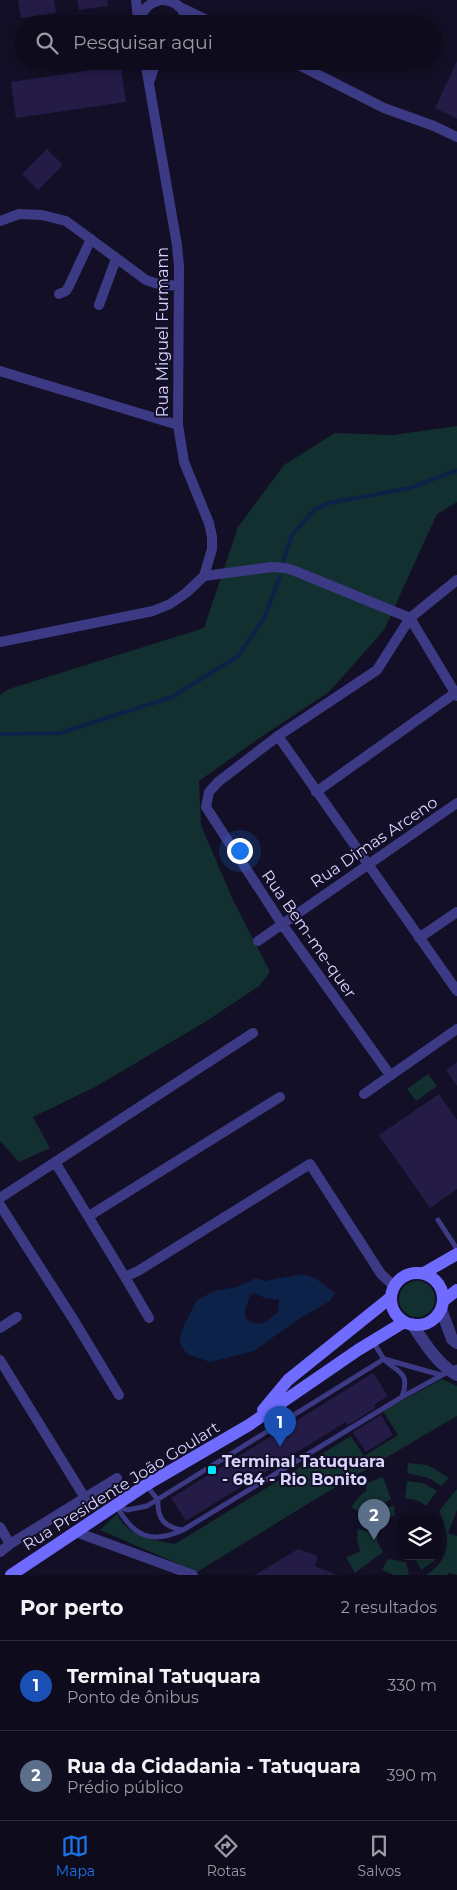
<!DOCTYPE html>
<html lang="pt">
<meta charset="utf-8">
<style>
:root{--surface:#0e0b1c;--page:#1c1929;--text:#f1f3f6;--muted:#9b9ba3;--line:#2e2b3b;--accent:#1a73e8}
body{margin:0;font-family:Montserrat,sans-serif;background:var(--page);color:var(--text)}
.controls{position:absolute;right:15px;bottom:15px;display:grid;overflow:hidden;border-radius:10px;box-shadow:0 2px 12px #0003}
.controls button{width:45px;height:45px;display:grid;place-items:center;padding:0;border:0;border-bottom:1px solid var(--line);background:var(--surface);color:var(--text);font:25px sans-serif}
.you{position:absolute;left:239px;top:850px;width:18px;height:18px;margin:-12px;border:4px solid #fff;border-radius:50%;background:#1a73e8;box-shadow:0 0 0 8px #1a73e833}
.badge{display:grid;place-items:center;width:32px;height:32px;border-radius:50%;background:var(--accent);color:#fff;font-size:16px;font-weight:700}
.pin{position:absolute;translate:-50% -41px;filter:drop-shadow(0 1px 2px #0008)}
.pin::after{content:'';position:absolute;top:26px;width:18px;height:15px;background:inherit;clip-path:polygon(0 0,100% 0,50% 100%)}
.list{margin:0;padding:0;list-style:none}
h2{display:flex;justify-content:space-between;align-items:center;height:65px;margin:0;padding:0 20px;font-size:21px}
h2 small{font-size:16px;font-weight:400;color:var(--muted)}
.list li{display:grid;grid-template-columns:32px 1fr auto;gap:15px;align-items:center;box-sizing:border-box;height:90px;padding:0 20px;border-top:1px solid var(--line)}
.list b{display:block;font-size:19px;white-space:nowrap}
.list p{margin:0;font-size:16px;white-space:nowrap;color:var(--muted)}
.list em{font-size:16px;font-style:normal;color:var(--muted)}
.icon{flex:none;width:28px;height:28px;fill:none;stroke:currentColor;stroke-width:2;stroke-linecap:round;stroke-linejoin:round}
.map{position:relative;flex:none;width:457px;height:1575px;overflow:hidden}
.search{position:absolute;background:var(--surface);box-shadow:0 2px 12px #0003;left:15px;right:15px;top:15px;height:55px;display:flex;align-items:center;gap:12px;box-sizing:border-box;padding:0 18px;border-radius:28px;color:var(--muted);font-size:19px}
.sheet{height:245px;background:var(--surface)}
nav{display:flex;justify-content:space-around;align-items:center;box-sizing:border-box;height:70px;border-top:1px solid var(--line);background:var(--surface);font-size:14px;color:var(--muted)}
nav a{display:grid;justify-items:center;gap:2px}
nav .on{color:var(--accent)}
.map>svg:first-child{display:block}
.green{fill:#12302f}
.water{fill:#0c2248;fill-rule:evenodd}
.lines{fill:none;stroke-linecap:round;stroke-linejoin:round}
.stream{stroke:#0c2248;stroke-width:4}
.building{fill:#241b47}
.service{stroke:#3d3a85;stroke-width:5}
.minor{stroke:#3d3a85;stroke-width:10}
.tertiary{stroke:#3d3a85;stroke-width:12}
.secondary{stroke:#6f6bff;stroke-width:12}
.poi-dot{fill:#00e5ff;stroke:#130f26;stroke-width:2}
.labels{text-anchor:middle;dominant-baseline:central;stroke-width:4;stroke-linejoin:round;paint-order:stroke}
.street-label{font-size:16px;fill:#d9d4ff;stroke:#130f26}
.poi-label{font-size:16px;font-weight:bold;fill:#d9d4ff;stroke:#130f26;text-anchor:start}
</style>
<div class="map">
<svg width="457" height="1575" viewBox="0 0 457 1575">
<rect width="100%" height="100%" fill="#130f26"/>
<path class="green" d="M457,426V502L437,514L384,630L329,692L258,739L199,781L201,825L233,900L270,972L259,986L205,1022L97,1086L33,1117L50,1148L19,1162L0,1141V695L9,689L204,628L238,527L284,465L335,433L393,435Z
M428,1074L437,1086L416,1101L407,1089Z
M399 1299a18 18 0 1 1 36 0a18 18 0 1 1-36 0Z
M442,1379L457,1386V1416L319,1497L197,1572L100,1530L117,1514C128,1537 153,1540 175,1544L351,1436L364,1456L398,1435L383,1411Z
M408,1463L428,1465L449,1478L441,1486L429,1478L407,1473Z
M383,1477L391,1499L373,1509L365,1516L351,1507L361,1495L367,1490L365,1484Z
M407,1481L423,1483L437,1491L426,1506L419,1501L405,1498Z
M457,1489V1510L448,1533L457,1536V1575L449,1573L447,1575H426C452,1559 451,1535 439,1511Z
M394,1505L395,1515L386,1520L381,1526L372,1521L381,1511Z
M358,1529L377,1534V1541L383,1552L355,1573L346,1557L360,1552L357,1539Z
M418,1556H437L435,1560L421,1570L415,1558Z
M388,1559L406,1562L409,1575H394L382,1570Z"/>
<path class="water" d="M303,1274L315,1278L335,1293L330,1301L297,1320L254,1351L210,1362L187,1354L179,1342L183,1327L197,1300L217,1290L237,1287L256,1278L265,1281ZM255,1293L265,1298L279,1300L278,1312C265,1322 260,1329 245,1318V1310L250,1295Z"/>
<g class="lines">
<path class="stream" d="M283,561L292,535L315,509L329,503L410,488L457,470
M0,734L60,733L172,697L238,656L264,618L280,576"/>
</g>
<path class="building" d="M18,0H54L56,13L21,18Z
M77,0H107L108,6L79,10Z
M98,61H120L126,102L16,118L11,82L99,69Z
M457,61V119L435,108Z
M47,149L63,165L38,190L22,174Z
M457,1062V1086L446,1070Z
M439,1094L457,1120V1189L430,1208L379,1135Z
M373,1373L388,1396L374,1405L376,1408L348,1425L346,1422L186,1521L171,1498Z
M381,1415L393,1435L366,1452L353,1432Z
M298,1549L318,1556L315,1566L337,1575H255Z"/>
<g class="lines">
<path class="service" d="M438,1220L457,1249
M373,1342C377,1347 380,1354 384,1359C397,1373 411,1371 402,1397
M146,1485L158,1500
M158,1500C157,1518 164,1527 182,1530
M116,1505C133,1536 150,1545 183,1530L402,1397L457,1367
M118,1506L127,1510L147,1506L384,1359L441,1375"/>
<path class="minor" d="M136,0L138,19
M161,0C176,0 185,9 187,24
M178,6L215,24
M139,24C141,11 147,4 160,0
M145,61L177,245L179,267L178,425L184,462L209,523L212,537V549L204,576
M291,61L384,108L434,126L457,137
M150,80L156,61
M0,221L19,214L42,215L66,221L146,280L158,284L179,286
M59,294L66,291L69,286L91,239
M99,305L116,259
M0,371L178,425
M410,618L457,696
M0,642L153,611L170,604L186,593L204,576L272,567L286,568L295,571L410,618
M278,736L457,991
M316,792L455,693
M419,938L457,912
M258,941L457,803
M390,1075L282,924L206,807L209,792L218,782L278,736L377,670L410,618L457,580
M364,1094L457,1029
M55,1162L125,1277L138,1271L310,1164L381,1274L394,1286
M0,1198L253,1033
M0,1205L75,1322L119,1395
M89,1216L280,1097
M125,1277L149,1318
M0,1328L17,1317
M0,1360L85,1498
M0,1527L10,1544
M76,1532L193,1575
M0,1552L10,1544L117,1478"/>
<path class="tertiary" d="M441,1309L452,1339L457,1343
M412,1324C424,1342 438,1365 457,1375"/>
<path class="secondary" d="M424,1273L457,1254
M391 1299a26 26 0 1 1 52 0a26 26 0 1 1-52 0Z
M443,1301L457,1290
M263,1410L288,1380L390,1298
M11,1575L146,1485L249,1425L358,1350L404,1322"/>
</g>
<rect class="poi-dot" x="207" y="1465" width="10" height="10" rx="2.5"/>
<g class="labels">
<g class="street-label">
<text transform="translate(162 332) rotate(-90)">Rua Miguel Furmann</text>
<text transform="translate(374 842) rotate(-34)">Rua Dimas Arceno</text>
<text transform="translate(309 934) rotate(55)">Rua Bem-me-quer</text>
<text transform="translate(121 1486) rotate(-32)">Rua Presidente João Goulart</text>
</g>
<g class="poi-label">
<text x="222" y="1461">Terminal Tatuquara<tspan x="222" dy="18">- 684 - Rio Bonito</tspan></text>
</g>
</g>
</svg>
<div class="controls">
<button><svg class="icon" aria-label="layers" viewBox="0 0 24 24"><path d="M12 4l9 5-9 5-9-5zM3 14l9 5 9-5"/></svg></button>
</div>
<div class="you"></div>
<div class="pin badge" style="left:280px;top:1447px;background:#1a4fb4">1</div>
<div class="pin badge" style="left:374px;top:1540px;background:#5c6f8a">2</div>
<div class="search"><svg class="icon" aria-label="search" viewBox="0 0 24 24"><circle cx="10" cy="10" r="6"/><path d="M15 15l6 6"/></svg>Pesquisar aqui</div>
</div>
<section class="sheet">
<h2>Por perto<small>2 resultados</small></h2>
<ul class="list">
<li><span class="badge" style="background:#1a4fb4">1</span><div><b>Terminal Tatuquara</b><p>Ponto de ônibus</p></div><em>330 m</em></li>
<li><span class="badge" style="background:#5c6f8a">2</span><div><b>Rua da Cidadania - Tatuquara</b><p>Prédio público</p></div><em>390 m</em></li>
</ul>
</section>
<nav>
<a class="on"><svg class="icon" aria-label="map" viewBox="0 0 24 24"><path d="M3 6l6-2 6 2 6-2v14l-6 2-6-2-6 2zM9 4v14M15 6v14"/></svg>Mapa</a>
<a><svg class="icon" aria-label="directions" viewBox="0 0 24 24"><path d="M12 3l9 9-9 9-9-9zM9 14v-3h6M13 9l2 2-2 2"/></svg>Rotas</a>
<a><svg class="icon" aria-label="saved" viewBox="0 0 24 24"><path d="M7 4h10v16l-5-4-5 4z"/></svg>Salvos</a>
</nav>
